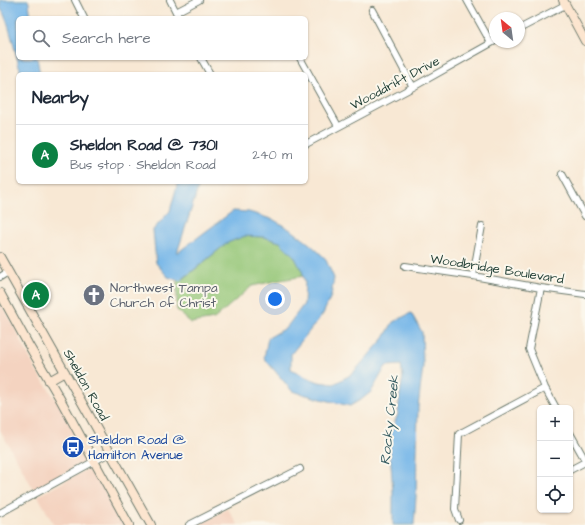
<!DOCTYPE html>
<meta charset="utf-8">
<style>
:root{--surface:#fff;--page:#f2f2f3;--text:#1f2937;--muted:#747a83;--line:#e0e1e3;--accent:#0b8043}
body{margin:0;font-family:"Architects Daughter",sans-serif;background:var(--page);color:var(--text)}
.controls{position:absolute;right:12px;bottom:12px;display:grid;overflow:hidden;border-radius:6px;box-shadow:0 1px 3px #0004}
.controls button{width:36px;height:36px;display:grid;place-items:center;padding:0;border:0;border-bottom:1px solid var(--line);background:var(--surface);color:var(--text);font:20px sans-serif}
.compass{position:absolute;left:489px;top:12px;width:36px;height:36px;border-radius:50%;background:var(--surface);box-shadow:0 1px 3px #0004;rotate:331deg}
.you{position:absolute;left:275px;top:299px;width:14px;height:14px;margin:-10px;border:3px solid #fff;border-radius:50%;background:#1a73e8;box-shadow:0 0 0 6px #1a73e833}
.badge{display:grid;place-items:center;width:26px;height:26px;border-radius:50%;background:var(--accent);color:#fff;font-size:13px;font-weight:700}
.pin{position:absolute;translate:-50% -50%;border:2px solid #fff;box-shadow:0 1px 4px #0006}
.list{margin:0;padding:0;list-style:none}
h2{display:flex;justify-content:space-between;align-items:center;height:52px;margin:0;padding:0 16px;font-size:17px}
h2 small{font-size:13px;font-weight:400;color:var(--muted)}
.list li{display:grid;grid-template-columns:26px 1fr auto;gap:12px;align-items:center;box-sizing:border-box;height:60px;padding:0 16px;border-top:1px solid var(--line)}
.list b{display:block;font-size:15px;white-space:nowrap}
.list p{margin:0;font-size:13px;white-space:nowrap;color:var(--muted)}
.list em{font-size:13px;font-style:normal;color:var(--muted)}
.icon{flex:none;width:22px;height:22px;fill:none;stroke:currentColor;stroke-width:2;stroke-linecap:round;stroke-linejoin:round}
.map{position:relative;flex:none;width:585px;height:525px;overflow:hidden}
.search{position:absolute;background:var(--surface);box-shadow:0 1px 3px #0004;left:16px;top:16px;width:292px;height:44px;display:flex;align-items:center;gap:10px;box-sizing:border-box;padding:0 14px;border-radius:6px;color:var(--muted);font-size:15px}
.panel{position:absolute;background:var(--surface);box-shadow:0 1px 3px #0004;left:16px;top:72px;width:292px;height:112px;border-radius:6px}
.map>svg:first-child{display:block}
.built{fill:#f4d3c0}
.green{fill:#94c677;stroke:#5a8256}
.water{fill:#73b5e8;stroke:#49798e}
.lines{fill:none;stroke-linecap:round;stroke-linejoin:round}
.street-casing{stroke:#6b796c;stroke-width:8}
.secondary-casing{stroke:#6b796c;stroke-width:10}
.street{stroke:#fff;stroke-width:6}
.secondary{stroke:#fce5cf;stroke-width:8}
.labels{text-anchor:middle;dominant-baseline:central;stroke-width:4;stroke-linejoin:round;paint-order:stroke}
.street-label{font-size:13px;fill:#1f3d34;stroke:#fbf7ec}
.worship-label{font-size:13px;fill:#5b616d;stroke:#fbf7ec;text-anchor:start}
.transit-label{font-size:13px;fill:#164399;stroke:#fbf7ec;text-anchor:start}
.water-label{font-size:14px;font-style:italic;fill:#345b61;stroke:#fbf7ec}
</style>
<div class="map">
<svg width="585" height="525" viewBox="0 0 585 525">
<rect width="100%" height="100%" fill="#fbf7ec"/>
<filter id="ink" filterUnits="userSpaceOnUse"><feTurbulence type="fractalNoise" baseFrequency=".025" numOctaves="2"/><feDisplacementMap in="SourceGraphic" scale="8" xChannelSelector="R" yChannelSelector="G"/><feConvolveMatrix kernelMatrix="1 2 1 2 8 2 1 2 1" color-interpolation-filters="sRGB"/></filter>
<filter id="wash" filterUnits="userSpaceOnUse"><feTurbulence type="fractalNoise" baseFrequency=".012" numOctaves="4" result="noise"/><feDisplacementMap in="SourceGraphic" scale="16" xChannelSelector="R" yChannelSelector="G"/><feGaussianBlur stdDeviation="0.9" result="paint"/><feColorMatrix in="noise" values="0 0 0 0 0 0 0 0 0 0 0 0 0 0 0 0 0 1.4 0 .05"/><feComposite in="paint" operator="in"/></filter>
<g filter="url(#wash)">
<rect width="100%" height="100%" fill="#f8e8d4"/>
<path class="built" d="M0,302L14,326L36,371L59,404L90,460L34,490L0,430Z
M93,466L125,525H54L38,496Z
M228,509L238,525H197Z"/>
<path class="green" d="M245,236L264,237L280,242L294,256L302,271L304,276L275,281L252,286L214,319L191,323L177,310V280L181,281L227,243Z"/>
<path class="water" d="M0,0H28L29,3L31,18H18V58H37L40,74H20V69C16,57 8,16 0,8Z
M178,182H200L177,253L233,211L249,212L274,220L294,232L311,245L325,258L334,278L331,296L323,314L291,354V369L306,377L319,382L334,384L352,374L384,338L393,322L411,313L422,332L423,366L418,407L416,497L414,525H393V492L389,437L398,414L400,393L403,377L401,365L386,366L371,392L362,399L350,406L321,399L292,391L264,358L268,338L286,328L304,304L305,282L302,271L294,256L280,242L264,237L245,236L227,243L180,281L168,277L156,263L153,230L170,211Z"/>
</g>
<g filter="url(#ink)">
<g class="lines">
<g class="street-casing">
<path id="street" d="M75,0L84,18
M170,0L179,18
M467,0L491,43
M372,10L413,87
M176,12L199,0
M519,29L565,5
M201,58L210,74
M300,58L338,126
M306,144L413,87L495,41
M562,174L585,216
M405,266L473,276L541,288L585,294
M473,276L482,226
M0,277L8,272
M541,288L529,349L545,388L556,408
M570,433L585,460
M570,470L585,462
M0,513L111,452
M459,520L455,509L459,434L545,388
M189,525L300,469"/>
</g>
<g class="secondary-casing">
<path id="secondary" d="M563,0L585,41
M0,257L151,525
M0,293L28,344L59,397L129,525
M49,381L65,372"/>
</g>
<use href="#street" class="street"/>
<use href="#secondary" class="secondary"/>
</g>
</g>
<defs>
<g id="church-disc" transform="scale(1.15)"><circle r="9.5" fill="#6b7280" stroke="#fbf7ec"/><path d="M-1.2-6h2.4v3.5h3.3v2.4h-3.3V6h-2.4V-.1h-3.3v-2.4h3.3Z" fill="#fff"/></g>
<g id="bus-disc" transform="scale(1.15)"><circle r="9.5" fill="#1a4fb4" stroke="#fbf7ec"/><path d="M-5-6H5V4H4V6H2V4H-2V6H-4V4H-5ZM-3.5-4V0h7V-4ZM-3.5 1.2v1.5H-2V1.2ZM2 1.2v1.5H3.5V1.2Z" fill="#fff"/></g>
</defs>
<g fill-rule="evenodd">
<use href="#church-disc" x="94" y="295"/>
<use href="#bus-disc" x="73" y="447"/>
</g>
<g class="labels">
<g class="street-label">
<text transform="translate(395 83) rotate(-28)">Wooddrift Drive</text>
<text transform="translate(497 269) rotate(9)">Woodbridge Boulevard</text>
<text transform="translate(86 385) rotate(61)">Sheldon Road</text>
</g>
<g class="worship-label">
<text x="110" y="288">Northwest Tampa<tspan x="110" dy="15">Church of Christ</tspan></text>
</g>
<g class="transit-label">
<text x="88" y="440">Sheldon Road @<tspan x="88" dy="15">Hamilton Avenue</tspan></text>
</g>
<g class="water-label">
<text transform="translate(390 420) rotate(-84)">Rocky Creek</text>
</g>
</g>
</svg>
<div class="controls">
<button>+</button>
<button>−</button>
<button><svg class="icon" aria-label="locate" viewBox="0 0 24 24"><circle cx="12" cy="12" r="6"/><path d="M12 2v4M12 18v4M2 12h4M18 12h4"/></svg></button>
</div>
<svg class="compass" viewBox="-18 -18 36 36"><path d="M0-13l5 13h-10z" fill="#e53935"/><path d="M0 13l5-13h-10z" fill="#747a83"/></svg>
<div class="you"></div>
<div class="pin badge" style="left:36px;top:295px">A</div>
<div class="search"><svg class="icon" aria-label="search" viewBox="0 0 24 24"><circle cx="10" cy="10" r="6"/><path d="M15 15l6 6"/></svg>Search here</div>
<section class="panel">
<h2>Nearby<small></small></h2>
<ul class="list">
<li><span class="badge">A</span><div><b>Sheldon Road @ 7301</b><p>Bus stop · Sheldon Road</p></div><em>240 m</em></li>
</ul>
</section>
</div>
